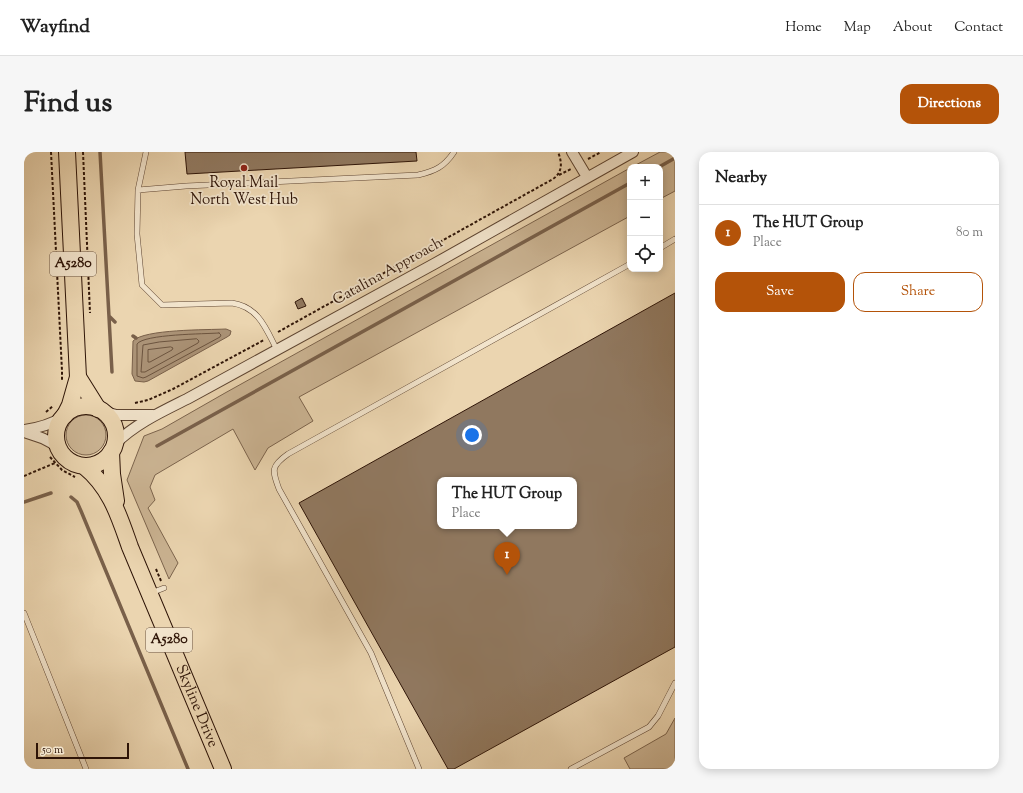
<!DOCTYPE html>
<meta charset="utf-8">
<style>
:root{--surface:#fff;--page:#f6f6f6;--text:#222;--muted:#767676;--line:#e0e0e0;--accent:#b45309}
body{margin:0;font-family:"Sorts Mill Goudy",serif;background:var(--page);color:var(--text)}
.controls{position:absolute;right:12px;top:12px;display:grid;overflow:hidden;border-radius:8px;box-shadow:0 2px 10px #0003}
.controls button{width:36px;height:36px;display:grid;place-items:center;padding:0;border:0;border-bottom:1px solid var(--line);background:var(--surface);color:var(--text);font:20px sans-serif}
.scale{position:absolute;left:12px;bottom:10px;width:93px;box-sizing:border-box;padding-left:4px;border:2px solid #2e1407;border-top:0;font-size:11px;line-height:14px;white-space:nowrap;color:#2e1407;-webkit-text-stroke:3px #f2e4cc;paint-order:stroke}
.you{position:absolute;left:448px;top:283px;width:14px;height:14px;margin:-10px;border:3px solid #fff;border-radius:50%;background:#1a73e8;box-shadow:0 0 0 6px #1a73e833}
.badge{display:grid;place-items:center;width:26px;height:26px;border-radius:50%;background:var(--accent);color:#fff;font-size:13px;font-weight:700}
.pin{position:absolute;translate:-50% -33px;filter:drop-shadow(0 1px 2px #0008)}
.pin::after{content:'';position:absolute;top:21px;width:14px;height:12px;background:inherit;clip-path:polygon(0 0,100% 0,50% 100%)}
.popup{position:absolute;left:413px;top:325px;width:140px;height:52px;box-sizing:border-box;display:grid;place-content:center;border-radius:8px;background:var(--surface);filter:drop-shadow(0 1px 3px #0005);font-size:13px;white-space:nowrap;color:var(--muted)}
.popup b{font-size:15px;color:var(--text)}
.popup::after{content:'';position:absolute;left:50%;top:100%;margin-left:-8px;border:8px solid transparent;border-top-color:var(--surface)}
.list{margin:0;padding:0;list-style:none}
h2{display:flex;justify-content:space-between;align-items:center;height:52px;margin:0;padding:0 16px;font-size:17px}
h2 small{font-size:13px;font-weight:400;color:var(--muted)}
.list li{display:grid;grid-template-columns:26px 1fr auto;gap:12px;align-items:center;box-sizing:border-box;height:56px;padding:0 16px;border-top:1px solid var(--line)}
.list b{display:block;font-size:15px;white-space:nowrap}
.list p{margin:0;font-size:13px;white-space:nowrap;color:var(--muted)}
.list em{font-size:13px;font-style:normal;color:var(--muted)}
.actions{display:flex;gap:8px;padding:12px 16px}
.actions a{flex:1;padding:9px 0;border:1px solid var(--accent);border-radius:12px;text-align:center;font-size:14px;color:var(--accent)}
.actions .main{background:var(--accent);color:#fff}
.icon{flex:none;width:22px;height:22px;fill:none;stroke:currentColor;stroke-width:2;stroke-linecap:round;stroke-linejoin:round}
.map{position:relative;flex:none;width:651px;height:617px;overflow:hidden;border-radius:12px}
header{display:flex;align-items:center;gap:24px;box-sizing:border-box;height:56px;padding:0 20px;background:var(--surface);border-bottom:1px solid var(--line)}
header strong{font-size:19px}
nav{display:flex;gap:22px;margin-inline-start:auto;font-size:14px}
.intro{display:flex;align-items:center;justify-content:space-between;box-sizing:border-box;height:96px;padding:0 24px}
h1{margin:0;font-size:28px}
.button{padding:10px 18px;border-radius:12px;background:var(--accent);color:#fff;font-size:14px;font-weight:700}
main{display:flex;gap:24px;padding:0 24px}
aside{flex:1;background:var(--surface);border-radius:12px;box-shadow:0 2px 10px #0003}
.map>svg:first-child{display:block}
.green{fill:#cbb493;stroke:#7c644d}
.water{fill:#ab9377;stroke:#79604a}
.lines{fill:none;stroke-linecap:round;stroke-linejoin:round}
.shore{stroke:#6c543f;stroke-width:1}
.stream{stroke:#79604a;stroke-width:3.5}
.building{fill:#90785f;stroke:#2e1407;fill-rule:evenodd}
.service-casing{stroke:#5d4431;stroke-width:6}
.minor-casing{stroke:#5d4431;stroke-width:12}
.primary-casing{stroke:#2e1407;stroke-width:18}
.path{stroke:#2e1407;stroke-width:2;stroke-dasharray:3 2;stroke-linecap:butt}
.service{stroke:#f2e4cc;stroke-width:5}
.minor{stroke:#f2e4cc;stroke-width:10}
.primary{stroke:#ebd5b0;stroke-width:16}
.poi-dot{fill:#8f2418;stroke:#f2e4cc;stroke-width:1.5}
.labels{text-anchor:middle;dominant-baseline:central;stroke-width:3.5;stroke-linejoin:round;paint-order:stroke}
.shield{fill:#f2e4cc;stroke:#695242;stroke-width:1}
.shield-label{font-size:14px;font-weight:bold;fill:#2e1407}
.poi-label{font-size:15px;fill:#2e1407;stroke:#f2e4cc}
.street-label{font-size:15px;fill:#2e1407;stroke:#f2e4cc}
</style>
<header>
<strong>Wayfind</strong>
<nav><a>Home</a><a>Map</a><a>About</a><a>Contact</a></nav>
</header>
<div class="intro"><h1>Find us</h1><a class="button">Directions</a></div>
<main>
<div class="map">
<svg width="651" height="617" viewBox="0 0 651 617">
<rect width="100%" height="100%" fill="#ebd5b0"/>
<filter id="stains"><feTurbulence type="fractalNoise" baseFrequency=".005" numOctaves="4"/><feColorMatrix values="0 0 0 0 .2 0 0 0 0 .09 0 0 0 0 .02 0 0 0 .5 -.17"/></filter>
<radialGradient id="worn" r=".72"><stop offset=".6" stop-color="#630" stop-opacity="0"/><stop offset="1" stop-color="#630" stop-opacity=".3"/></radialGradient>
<path class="green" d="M636,0H651V39L636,47V15H608Z
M606,16V64L275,245L289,269L244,296L231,318L209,277L131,323L126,335L131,348L124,356L154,411L145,427L103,328L120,284L138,277L201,241Z
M42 283a20 20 0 1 1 40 0a20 20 0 1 1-40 0Z
M651,566V617H606L600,606L642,582Z"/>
<path class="water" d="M202,177L207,179L206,183L203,185L124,229L120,230L111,229L108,222L109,189C120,177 183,178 202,177Z"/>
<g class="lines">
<path class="shore" d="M195,181L197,183L196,185L122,225L119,226L113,224V192C120,182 181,182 195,181Z
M173,187L175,189L174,191L121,220H117L119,193L135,190Z
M147,195L149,196L148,198L126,210H124V198Z"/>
<path class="stream" d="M76,0L88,220
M635,15L651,6
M85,164L91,170
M109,184L112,186
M133,294L606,31
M47,345L53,350L57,359L164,617
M0,350L27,341"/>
</g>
<path class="building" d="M161,0H392L393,9L163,22Z
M651,141V495L430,617H424L275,351ZM416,328H550V374H416Z
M278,146L282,154L274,157L271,150Z"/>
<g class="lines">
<g class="service-casing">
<path id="service" d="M122,0L114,38L113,82L118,133L138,153L208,151C235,155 242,177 253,198
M114,38L162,34L394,23C411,19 420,15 430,0
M636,96L651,87
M127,441L140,436
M0,461L62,617
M395,617L347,501L255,337C248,318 247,314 264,302L606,112
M547,617L625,575L634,564L651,531"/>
</g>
<g class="minor-casing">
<path id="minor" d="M548,0L563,25
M78,259L92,263H129
M0,278C15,276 26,273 39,265
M0,280C13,284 24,287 34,296
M91,292C111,272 137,260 163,247L410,112L609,0"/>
</g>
<g class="primary-casing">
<g id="primary">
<path d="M54,225L74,257"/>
<circle cx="62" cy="284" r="30"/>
<path d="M41,263L46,253L54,225L43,0"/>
<path d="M87,300L88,322L92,349"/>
<path id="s1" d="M60,314C87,336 95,364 106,395L199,617"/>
</g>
</g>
<path class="path" d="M27,0L38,219V228
M59,0L66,161
M564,7L577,0
M535,23L547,17
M254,180L529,27C539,20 538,10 534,0
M111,251L124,248L149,237L240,188
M22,260L29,254
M26,305L38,318L51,325
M0,324L31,311
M132,417L137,429"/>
<use href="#service" class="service"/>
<use href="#minor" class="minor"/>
<use href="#primary" class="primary"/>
</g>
<circle class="poi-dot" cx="220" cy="16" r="4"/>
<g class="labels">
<g class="shield">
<rect x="26" y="100" width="46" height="24" rx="3"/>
<rect x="122" y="476" width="46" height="24" rx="3"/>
</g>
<g class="shield-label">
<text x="49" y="112">A5280</text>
<text x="145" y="488">A5280</text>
</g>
<g class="poi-label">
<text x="220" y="31">Royal Mail<tspan x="220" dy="17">North West Hub</tspan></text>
</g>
<g class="street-label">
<text transform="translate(364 120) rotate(-29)">Catalina Approach</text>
<text stroke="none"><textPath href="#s1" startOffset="267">Skyline Drive</textPath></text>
</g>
</g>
<rect width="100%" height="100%" filter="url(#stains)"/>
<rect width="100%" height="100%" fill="url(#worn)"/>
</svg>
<div class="controls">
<button>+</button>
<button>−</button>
<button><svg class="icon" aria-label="locate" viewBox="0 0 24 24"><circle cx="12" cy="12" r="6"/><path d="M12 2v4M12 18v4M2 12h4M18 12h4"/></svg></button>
</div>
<div class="scale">50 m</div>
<div class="you"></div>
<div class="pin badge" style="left:483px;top:423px">1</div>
<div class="popup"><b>The HUT Group</b>Place</div>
</div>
<aside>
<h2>Nearby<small></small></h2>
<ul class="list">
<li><span class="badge">1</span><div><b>The HUT Group</b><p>Place</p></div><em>80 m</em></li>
</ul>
<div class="actions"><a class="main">Save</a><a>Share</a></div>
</aside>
</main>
